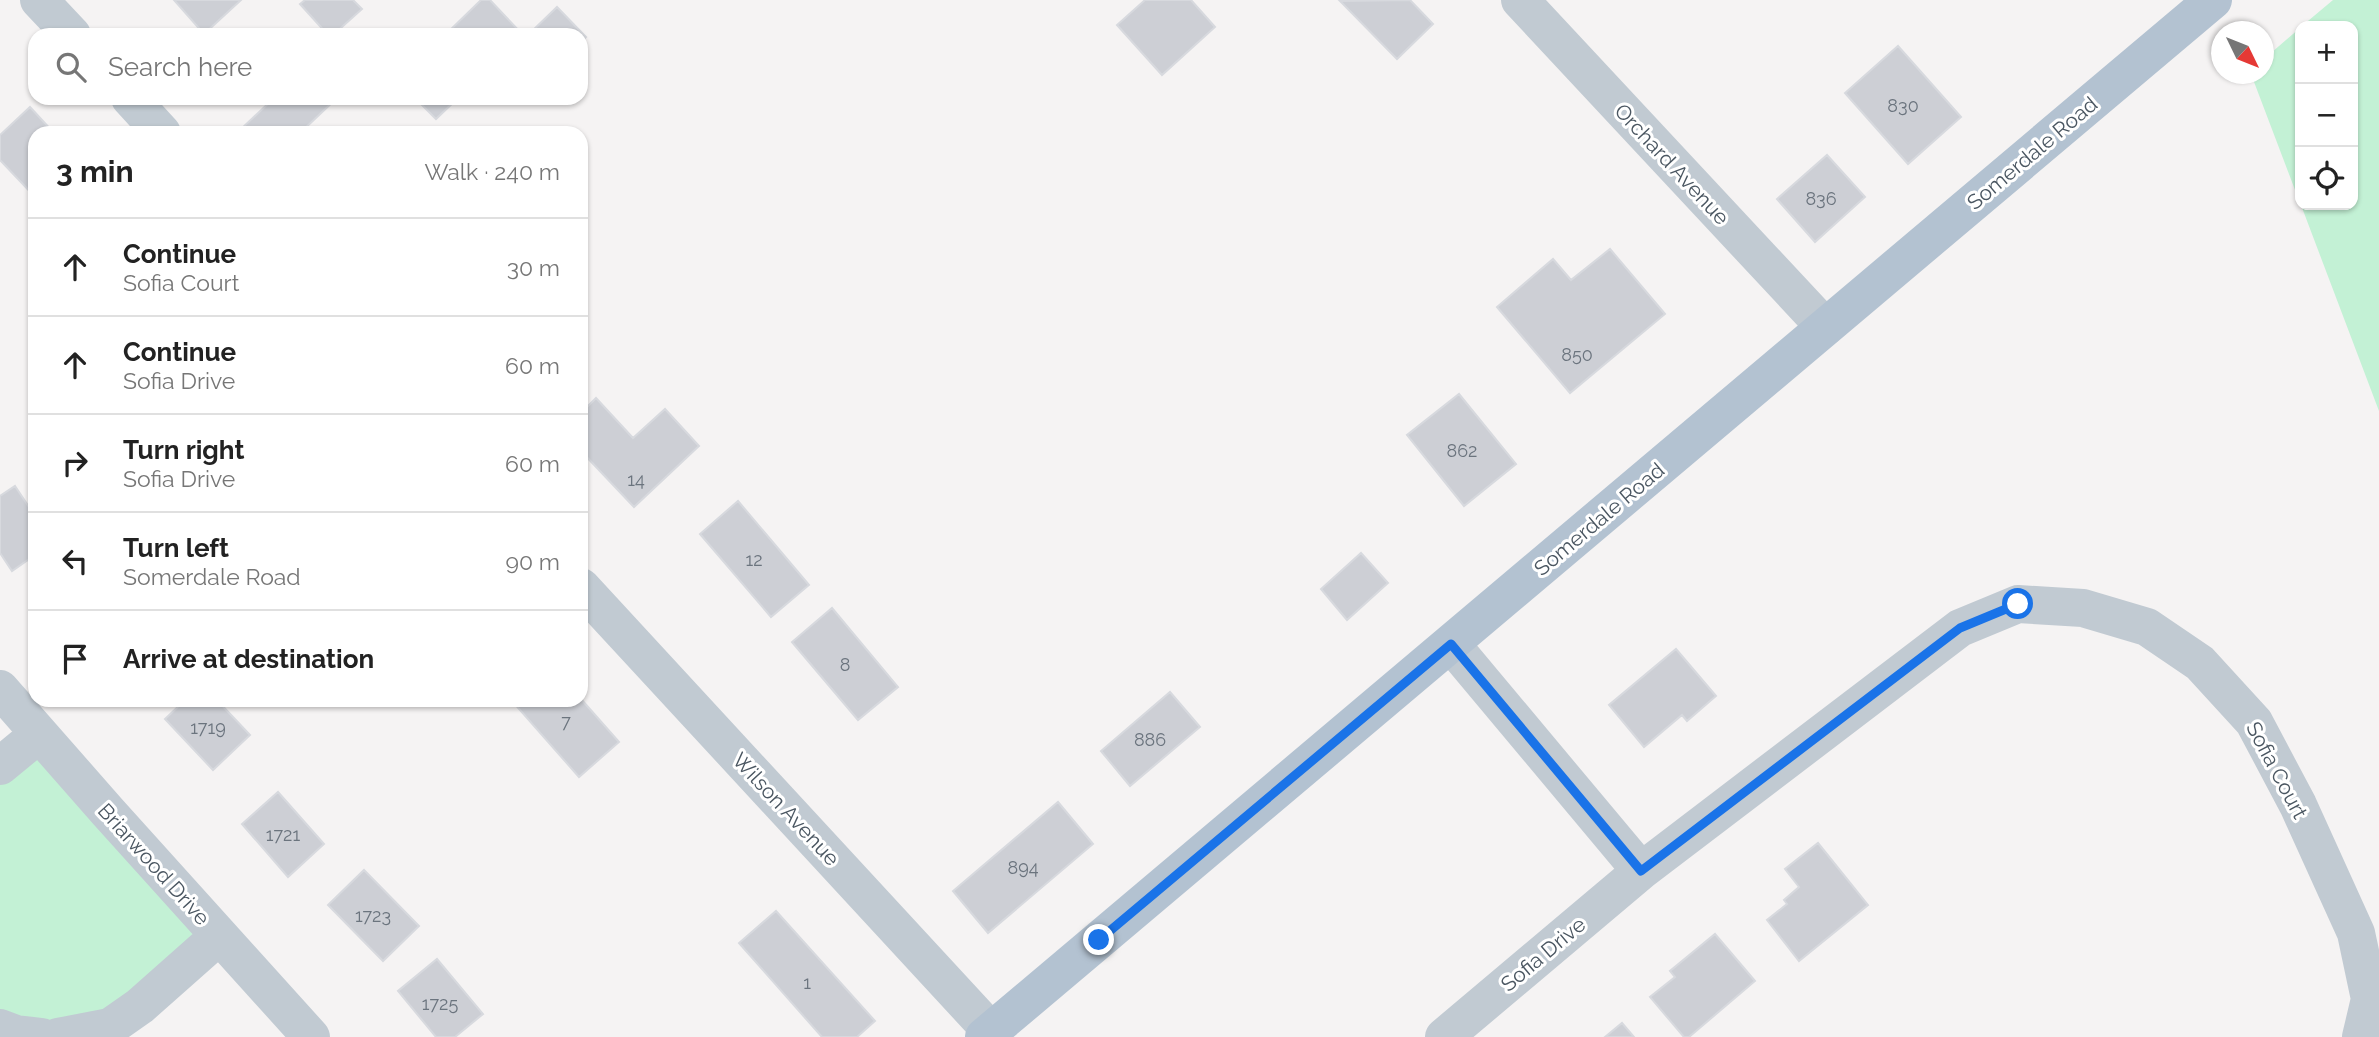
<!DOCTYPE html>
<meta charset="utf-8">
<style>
:root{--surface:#fff;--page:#f2f2f2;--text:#222;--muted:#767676;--line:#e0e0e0}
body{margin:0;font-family:Raleway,sans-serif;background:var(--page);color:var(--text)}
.controls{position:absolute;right:21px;top:21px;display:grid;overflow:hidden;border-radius:14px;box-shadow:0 2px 5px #0004}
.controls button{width:63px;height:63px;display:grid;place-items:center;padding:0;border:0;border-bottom:2px solid var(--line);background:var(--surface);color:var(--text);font:35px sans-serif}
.compass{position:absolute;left:2211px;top:21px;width:63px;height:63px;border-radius:50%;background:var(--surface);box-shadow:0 2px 5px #0004;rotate:133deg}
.stop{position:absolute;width:21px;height:21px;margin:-16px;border:5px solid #1a73e8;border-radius:50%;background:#fff}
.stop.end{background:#1a73e8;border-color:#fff;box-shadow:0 2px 7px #0008}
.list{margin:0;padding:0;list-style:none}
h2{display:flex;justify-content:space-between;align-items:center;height:91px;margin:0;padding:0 28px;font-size:30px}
h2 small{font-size:23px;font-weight:400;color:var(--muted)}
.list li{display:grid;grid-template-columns:46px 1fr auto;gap:21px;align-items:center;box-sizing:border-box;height:98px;padding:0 28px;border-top:2px solid var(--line)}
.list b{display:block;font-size:26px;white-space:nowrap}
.list p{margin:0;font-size:23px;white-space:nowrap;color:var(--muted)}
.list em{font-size:23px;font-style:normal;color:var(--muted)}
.icon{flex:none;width:38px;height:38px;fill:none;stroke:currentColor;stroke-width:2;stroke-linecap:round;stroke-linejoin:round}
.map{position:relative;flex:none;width:2379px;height:1037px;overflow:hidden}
.search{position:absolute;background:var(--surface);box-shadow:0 2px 5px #0004;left:28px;top:28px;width:560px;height:77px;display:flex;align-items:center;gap:18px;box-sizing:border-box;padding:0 24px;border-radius:21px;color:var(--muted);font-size:26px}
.panel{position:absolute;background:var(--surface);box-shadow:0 2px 5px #0004;left:28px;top:126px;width:560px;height:581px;border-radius:21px}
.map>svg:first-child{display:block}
.green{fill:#c3f1d5}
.building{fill:#cdcfd5;stroke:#d7d9de;stroke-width:2}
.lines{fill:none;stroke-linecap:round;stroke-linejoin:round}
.minor{stroke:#c1cad2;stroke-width:38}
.major{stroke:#b3c2d1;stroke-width:38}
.route{stroke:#1a73e8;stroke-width:9}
.labels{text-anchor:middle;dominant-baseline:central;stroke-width:6;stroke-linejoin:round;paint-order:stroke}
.number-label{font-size:18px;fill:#6b747e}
.street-label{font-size:21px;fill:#4a5661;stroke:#fff}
</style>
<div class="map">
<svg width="2379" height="1037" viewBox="0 0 2379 1037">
<rect width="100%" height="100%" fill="#f5f3f3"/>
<path class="green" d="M2333,0H2379V411L2301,205H2353V26H2302Z
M2300,28V203L2251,74H2264V59Z
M39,734L219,936L110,1027L0,1028V766Z"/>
<path class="building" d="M174,0H241L204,34Z
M305,0H353L362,9L333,35H328L300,4Z
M481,0H490L523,35H445Z
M1145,0H1191L1215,27L1162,75L1117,25Z
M1410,0L1433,24L1397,59L1340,1Z
M557,7L586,37L581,42V35H528Z
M1898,46L1961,117L1908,164L1845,93Z
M274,98H337L300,133H244L241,129Z
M415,98H458L436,119Z
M30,107L54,133H35V197L0,160V135Z
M1827,155L1865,197L1815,242L1777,199Z
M1610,249L1665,314L1570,393L1497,307L1553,259L1571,280Z
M1459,394L1516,464L1464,506L1407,435Z
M596,398L633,438L665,409L699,446L634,507L581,451V413Z
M15,486L35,516V555L12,571L0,553V496Z
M738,501L809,585L771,617L700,534Z
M1361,553L1388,583L1347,620L1321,589Z
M832,608L898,687L858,720L792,642Z
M1676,649L1716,696L1687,721L1682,715L1644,747L1609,705Z
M1170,692L1200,727L1130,786L1101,751Z
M581,699L619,742L579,777L512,701Z
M185,700H217L250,735L213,770L165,719Z
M278,792L324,844L288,877L242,824Z
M1058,802L1093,844L988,933L953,891Z
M1818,843L1868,905L1799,961L1767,920L1787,904L1784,900L1799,887L1785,869Z
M364,870L419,926L383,961L328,905Z
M776,911L875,1021L857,1037H822L739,943Z
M1715,934L1755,981L1689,1037H1684L1650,997L1675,977L1670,971Z
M437,959L483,1014L455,1037H436L398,991Z
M1622,1023L1634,1037H1605Z"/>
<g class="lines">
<path class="minor" d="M39,0L72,35
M1520,0L1825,327
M130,98L162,133
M581,587L991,1031
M1451,644L1641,871
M0,689L108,812L311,1037
M0,766L39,734
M0,1028L16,1034L42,1037
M58,1037L110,1027L140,1006L219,936
M1444,1037L1641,871L1960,628L2018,604L2083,608L2147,627L2200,663L2254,722L2298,805L2356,933L2370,999L2361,1037"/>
<path class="major" d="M984,1037L2213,0"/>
</g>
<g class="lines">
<path class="route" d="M1099,940L1451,644L1641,871L1960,628L2018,604"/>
</g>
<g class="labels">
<g class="number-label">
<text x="1903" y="105">830</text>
<text x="1821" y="198">836</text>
<text x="1577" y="354">850</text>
<text x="1462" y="450">862</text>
<text x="636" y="479">14</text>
<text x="754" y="559">12</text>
<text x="845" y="664">8</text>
<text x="566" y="721">7</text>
<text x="208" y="727">1719</text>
<text x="1150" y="739">886</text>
<text x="283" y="834">1721</text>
<text x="1023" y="867">894</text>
<text x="373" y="915">1723</text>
<text x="807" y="982">1</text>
<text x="440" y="1003">1725</text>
</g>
<g class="street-label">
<text transform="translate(2032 153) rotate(-40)">Somerdale Road</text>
<text transform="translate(1672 164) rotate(47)">Orchard Avenue</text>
<text transform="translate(1599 519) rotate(-40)">Somerdale Road</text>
<text transform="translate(2277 770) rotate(62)">Sofia Court</text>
<text transform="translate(786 809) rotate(47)">Wilson Avenue</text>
<text transform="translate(154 864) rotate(48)">Briarwood Drive</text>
<text transform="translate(1543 954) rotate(-40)">Sofia Drive</text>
</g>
</g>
</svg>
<div class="controls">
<button>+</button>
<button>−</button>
<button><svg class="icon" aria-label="locate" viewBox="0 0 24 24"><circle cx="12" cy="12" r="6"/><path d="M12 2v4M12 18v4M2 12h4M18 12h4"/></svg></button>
</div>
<svg class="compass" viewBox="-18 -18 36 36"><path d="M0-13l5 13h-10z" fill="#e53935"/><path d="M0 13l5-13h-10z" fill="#767676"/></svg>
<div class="stop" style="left:2018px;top:604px"></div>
<div class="stop end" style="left:1099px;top:940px"></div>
<div class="search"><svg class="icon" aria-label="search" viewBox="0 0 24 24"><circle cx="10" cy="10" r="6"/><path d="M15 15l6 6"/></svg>Search here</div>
<section class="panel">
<h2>3 min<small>Walk · 240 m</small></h2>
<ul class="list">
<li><svg class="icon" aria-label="ahead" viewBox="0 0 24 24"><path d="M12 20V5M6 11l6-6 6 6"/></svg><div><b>Continue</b><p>Sofia Court</p></div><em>30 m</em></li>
<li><svg class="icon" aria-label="ahead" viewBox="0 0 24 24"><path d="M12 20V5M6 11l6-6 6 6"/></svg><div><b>Continue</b><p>Sofia Drive</p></div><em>60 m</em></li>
<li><svg class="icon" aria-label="right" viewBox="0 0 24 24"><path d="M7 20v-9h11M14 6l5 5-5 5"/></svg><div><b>Turn right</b><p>Sofia Drive</p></div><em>60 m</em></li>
<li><svg class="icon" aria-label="left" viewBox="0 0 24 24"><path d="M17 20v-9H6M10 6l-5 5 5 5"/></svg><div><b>Turn left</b><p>Somerdale Road</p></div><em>90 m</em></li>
<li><svg class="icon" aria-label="arrive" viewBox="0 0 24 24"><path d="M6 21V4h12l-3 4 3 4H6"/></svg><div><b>Arrive at destination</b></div></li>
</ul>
</section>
</div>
